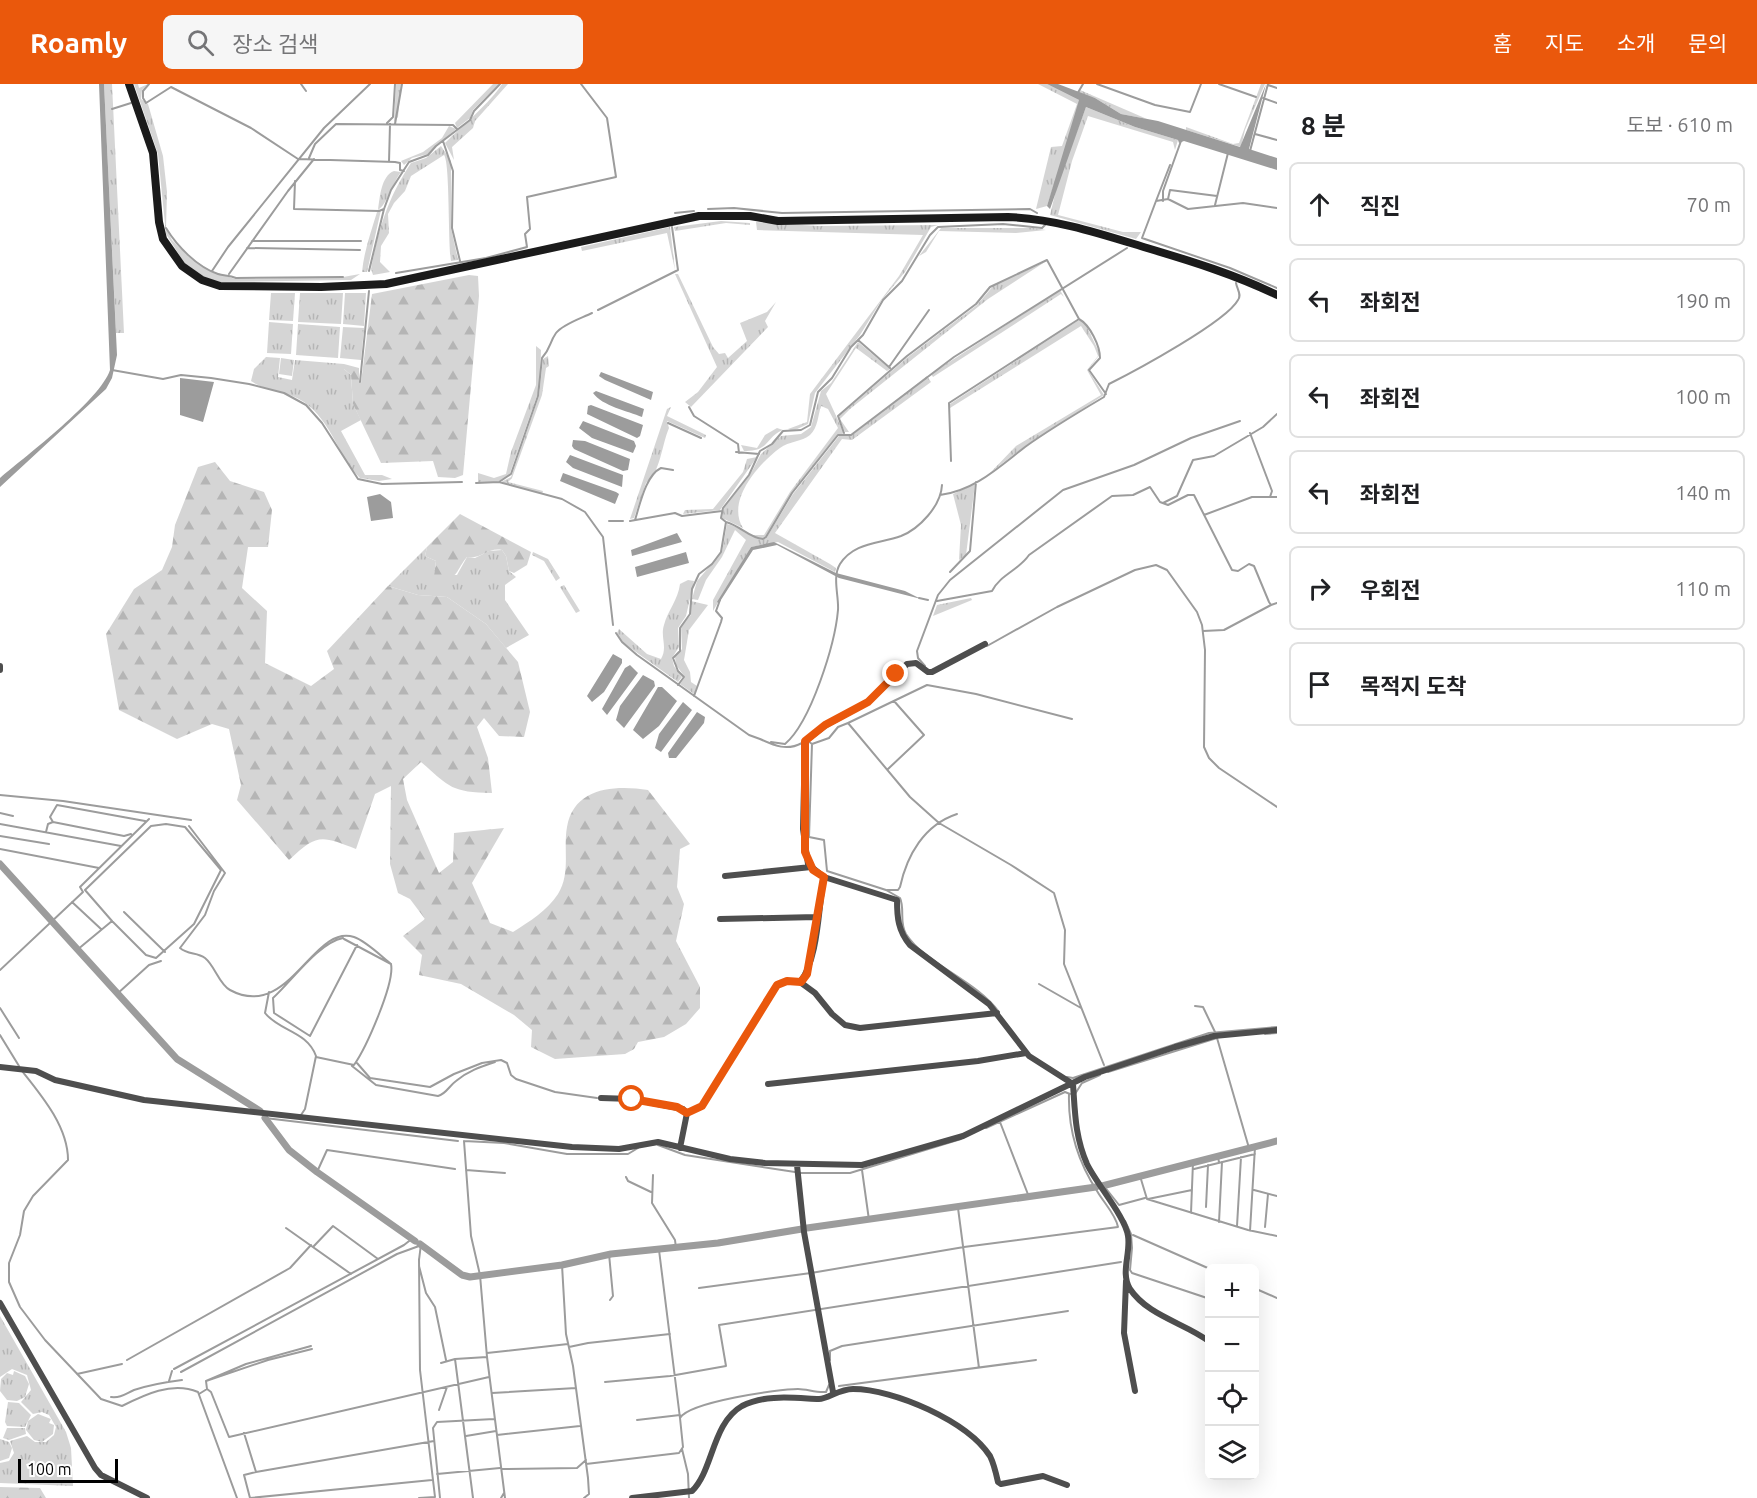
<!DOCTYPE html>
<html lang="ko">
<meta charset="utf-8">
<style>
:root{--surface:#fff;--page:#f6f6f6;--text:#202124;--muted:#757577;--line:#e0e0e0;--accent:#ea580c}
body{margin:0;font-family:Ubuntu,"Noto Sans KR",sans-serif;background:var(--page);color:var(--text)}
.controls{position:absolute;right:18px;bottom:18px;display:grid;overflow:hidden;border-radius:9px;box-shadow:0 6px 24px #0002}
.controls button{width:54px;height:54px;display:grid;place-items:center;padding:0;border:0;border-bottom:2px solid var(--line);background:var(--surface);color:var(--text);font:30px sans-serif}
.scale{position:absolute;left:18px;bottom:15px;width:100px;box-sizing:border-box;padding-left:6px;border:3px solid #000;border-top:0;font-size:16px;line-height:21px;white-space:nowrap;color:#000;-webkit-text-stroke:4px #fff;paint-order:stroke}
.stop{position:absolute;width:18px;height:18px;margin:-14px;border:4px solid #ea580c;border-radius:50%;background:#fff}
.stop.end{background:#ea580c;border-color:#fff;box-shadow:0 2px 6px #0008}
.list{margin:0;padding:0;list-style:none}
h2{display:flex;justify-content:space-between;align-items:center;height:78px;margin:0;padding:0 24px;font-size:26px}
h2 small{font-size:20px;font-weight:400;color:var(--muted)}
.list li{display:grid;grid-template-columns:39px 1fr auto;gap:18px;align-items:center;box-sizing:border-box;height:84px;margin:0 12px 12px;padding:0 12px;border:2px solid var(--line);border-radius:9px}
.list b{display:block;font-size:22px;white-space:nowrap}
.list em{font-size:20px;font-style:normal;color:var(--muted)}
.icon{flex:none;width:33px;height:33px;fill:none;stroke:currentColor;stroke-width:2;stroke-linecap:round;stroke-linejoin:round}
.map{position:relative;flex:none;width:1277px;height:1414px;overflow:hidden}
header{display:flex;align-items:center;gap:36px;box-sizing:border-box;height:84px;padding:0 30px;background:var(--accent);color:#fff}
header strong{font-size:28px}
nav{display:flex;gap:33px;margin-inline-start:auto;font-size:21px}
.search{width:420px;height:54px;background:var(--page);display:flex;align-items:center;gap:15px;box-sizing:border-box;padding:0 21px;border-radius:9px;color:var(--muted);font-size:22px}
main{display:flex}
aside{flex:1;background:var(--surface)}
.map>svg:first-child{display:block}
.grass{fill:url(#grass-tufts)}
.forest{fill:url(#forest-firs)}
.water{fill:#9c9c9c}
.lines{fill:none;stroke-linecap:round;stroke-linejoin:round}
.stream{stroke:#9c9c9c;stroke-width:2}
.canal{stroke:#9c9c9c;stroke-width:7}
.street{stroke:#4e4e4e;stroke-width:6}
.secondary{stroke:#1b1b1b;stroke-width:8}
.route{stroke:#ea580c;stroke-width:8}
</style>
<header>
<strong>Roamly</strong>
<div class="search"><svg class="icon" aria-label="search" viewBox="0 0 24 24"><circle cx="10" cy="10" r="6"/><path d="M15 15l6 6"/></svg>장소 검색</div>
<nav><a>홈</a><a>지도</a><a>소개</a><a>문의</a></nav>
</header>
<main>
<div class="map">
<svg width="1277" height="1414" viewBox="0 0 1277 1414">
<defs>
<pattern id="grass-tufts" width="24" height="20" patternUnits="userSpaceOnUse" patternTransform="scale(1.5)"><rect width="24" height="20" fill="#d5d5d5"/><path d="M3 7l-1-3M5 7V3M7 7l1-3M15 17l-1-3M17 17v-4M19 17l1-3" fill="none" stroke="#b5b5b5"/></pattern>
<pattern id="forest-firs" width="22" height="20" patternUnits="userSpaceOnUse" patternTransform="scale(1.5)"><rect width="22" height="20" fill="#d5d5d5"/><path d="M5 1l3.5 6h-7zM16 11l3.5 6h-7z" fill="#b5b5b5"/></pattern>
</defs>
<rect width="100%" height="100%" fill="#fff"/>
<path class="grass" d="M104,0H112L124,249H116Z
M134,0H138L139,4L148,0L142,6L141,15L148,20L163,72L167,108L166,144L172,156L188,172L211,187L235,195L343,193L360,190L351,196L219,198L209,196L185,180L166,150L158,70Z
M396,0H401L398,33L394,38Z
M493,0H499L473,26L470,34L457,44L455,39Z
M502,0H508L475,37L473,44L452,63L454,76L445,59C461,43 491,18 502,0Z
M1038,0H1047L1079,16V25L1047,122L1036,125L1051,63L1062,62L1077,20Z
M1261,0H1265L1245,46L1241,63L1186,46V43L1233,60L1239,59Z
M1080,6L1147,35L1121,30L1095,14L1078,10Z
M1086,23L1135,43L1178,56L1175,66L1173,58L1088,32L1072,77L1058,131L1123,148H1141L1136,155L1050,131L1058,98Z
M449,42L456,45L428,70L412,74L404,81L401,77L423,68L442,54Z
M441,62L451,77V144L458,176L451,177C448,158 450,78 444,71L411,92L405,107L394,119L388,130L389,149L381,162L380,178L390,188L373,191L371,185C379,143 388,114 411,79L426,74Z
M394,87L401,88C393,98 387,121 378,126C380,113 381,92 394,87Z
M381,126L367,188H362C364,167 371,148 377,128Z
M721,137L750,139V141L726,139L675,147L674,143Z
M756,138L818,142L938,141L931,143L905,188L881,217L860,251L815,309L808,340L793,347L788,345L807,338L810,310L899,192L923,151L757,146Z
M670,143L675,186L667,149L582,167L581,163Z
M941,144H1033L1046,146L1016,149L939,147L926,168L919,172Z
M1045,178L988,215L850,325L840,335L849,348H845L838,333L908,273L977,221L994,201Z
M675,190H678L713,263L719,270L725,269L728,274L747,257L740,239L767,228L776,218L765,237L768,243L691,323L685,318L698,308L717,283Z
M1060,206L1064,213L1061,210L933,293L931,290Z
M271,209H295L293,237L269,236Z
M300,209H343L341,240L298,238Z
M345,209H366L364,242L343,240Z
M1079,236L1085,239L1100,270L1088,286L1104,311L1024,363L991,388L1016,362L1101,311L1087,286L1098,272L1094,262L1081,242L950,324V320Z
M269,238L293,240L291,270L267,269Z
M298,240L340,243L338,274L296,271Z
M343,243L364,244L361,276L340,274Z
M858,258L890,285L887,287L856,264L826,310L844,349L835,354L792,409L766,452L763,455L753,454L752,451H764L790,408L838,344L828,325L821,322C818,331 818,344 810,351C802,358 789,357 780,364C758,380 726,417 743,444L722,434L724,423L750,391L761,370L781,352L801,350L811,343L821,307L831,299Z
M536,262L541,266L540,303L509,392L495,399H478V389L494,394L506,390L511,368L536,301Z
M548,272L549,282L546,284L542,311L512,394L508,398L543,407L542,410L501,398L511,393L539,312L543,275Z
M266,273L280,274L278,293L292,296L295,276L344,280V285L351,291L353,320L361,336L341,347L365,391H382L392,395L379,397L360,394C338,372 332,338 304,318C287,306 267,308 251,297L254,285Z
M281,274L294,276L292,292L279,290Z
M927,292L931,298L852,356L842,355L775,449L830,480L836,484L835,488L778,458L751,463L713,527V516L746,456L735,446L722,473L706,496L698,516L692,515L697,497L722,468L727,440C741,443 749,454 763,456L767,453L793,410L839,352L852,351Z
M671,323L667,332L706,351L705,354L667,337L669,344C662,360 660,390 646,399L634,434L630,435L667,325Z
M777,344L783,346C765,353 770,368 744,367L741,361L757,364L765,351Z
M757,373L720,426L683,430L685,426L713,425L743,388L747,375Z
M975,400L966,471L959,476L961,441L953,410Z
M427,463L425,472L436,477L434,491H457L467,473L475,474L489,467L502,466L506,472L509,487L516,493L505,501V516L529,551L506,564L486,540L447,513L418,511L388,502Z
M533,468L548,475L560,494L556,497L544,477L532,471Z
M688,496L694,497L686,532L678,544L679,563L672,574L674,582L682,593L678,598L622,558L617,549L619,545L647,570L661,575C668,563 660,553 664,541C668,526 678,516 680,500Z
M564,501L580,527L576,529L560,503Z
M971,514L972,516L933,532L937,521Z
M691,517L708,521L689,546L684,576L690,588L691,598L697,602L694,610L680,600L685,593L676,581L675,573L682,565L681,542L691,531Z
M0,1232L66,1348L71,1364L73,1402L0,1399V1379L9,1377L14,1369L10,1357L27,1352L35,1358H46L54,1351L56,1343L49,1331L42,1328L33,1330L21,1318L31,1306L27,1291L12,1285L0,1293Z
M14,1287L25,1292L29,1300L25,1313L17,1317L7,1316L0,1307L1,1295L7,1289L13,1291Z
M8,1318L19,1319L31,1331L25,1343L7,1342L5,1338Z
M38,1330L51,1335L49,1339L54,1341L53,1350L42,1358L34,1356L26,1346L28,1337Z
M7,1344H25L26,1350L9,1356L3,1354Z
M0,1355L9,1358L12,1364L9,1374L0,1377Z"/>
<path class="forest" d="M469,191L478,192L479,212L463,391L455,394L438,393L433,377L381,379L353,320L351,291L344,285V280L359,284V298L361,299L372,210Z
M215,378L230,397L264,408L272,426L268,463H248L242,504L267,527L265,579L311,602L334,585L327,567L388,502L418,511L447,513L486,540L518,578L530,628L524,653L499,652L484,634L477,643L488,674L492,709C451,708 451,704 421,678L403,695L407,716L439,789L453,778L454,749L504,744L472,799L490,839L513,848C530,837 547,827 558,810C571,789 563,765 567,743C574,703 615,701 648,706L690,760L680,765L677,803L684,820L676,857L700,903V924L686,940L664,953L638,958L634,965L625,970L555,975L531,963L532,946L514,931L461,900L419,891L422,871L403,852L425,835L410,815L398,809L390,780L391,702L375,710L356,765C320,751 317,750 289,776L237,716L241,701L229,645L212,640L177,655L119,626L106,550L134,505L162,486L172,463L175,441L198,383Z
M460,430L531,468L527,481L514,489L509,487L506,472L502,466C488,463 480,476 467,473C453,490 460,497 434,491L436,477L425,472L427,463Z
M0,1403L40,1404L46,1414H0Z"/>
<path class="water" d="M99,0H104L117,271L112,294L106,305L0,403V394C27,371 100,316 110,286Z
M1047,0H1058L1095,14L1121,30L1158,37L1240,63L1266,0L1249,65L1277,74V86L1184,57L1179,59L1178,56L1135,43L1086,23L1050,125L1047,122L1079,16Z
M601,288L653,308L651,316L605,296L599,292Z
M180,294L214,298L203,338L180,331Z
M596,307L644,325L642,333C628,327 602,322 593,309Z
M591,321L643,341L640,352L637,354L587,330L588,322Z
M583,337L634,357L636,362L633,369L592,354L579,344Z
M573,356L585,357L630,375L628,386L623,387L574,365L572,362Z
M570,371L623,391L622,403L573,384L566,378Z
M563,389L616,408L619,410L615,420L560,397Z
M380,410L391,418L393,434L371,437L367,413Z
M677,449L682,458L632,472L631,466Z
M774,458L836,489L905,507L921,515L839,494L777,461L753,466L719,519L717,518L751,463Z
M686,468L689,479L637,493L635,483Z
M613,570L622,575V579L604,608L592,618L587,612Z
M630,581L638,589L607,631L602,625L625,584Z
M643,591L654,597L655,602L624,644L616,636L620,622Z
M658,603H662L677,617L659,642L643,655L633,646Z
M683,618L692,626L661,668L655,664L659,650Z
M697,628L705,633L704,639L676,674H669L668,669Z"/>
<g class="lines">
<path class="stream" d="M301,0L306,7
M1097,0L1155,21L1190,28L1201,0
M1219,0L1256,13
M1268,1L1277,4
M1076,12L1083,0
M143,13V7L149,0
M143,14L146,19L171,3L251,44L298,75L395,78L400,79V86L404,87
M1263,14L1277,19
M112,25L131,19
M387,39L393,33L395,0
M395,40L402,0
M1255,50L1277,56
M443,57L453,87L452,144L460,177
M1250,67L1268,0
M309,74L315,60L336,40L453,41L457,45
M389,78L390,40
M295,97L294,125L379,127L384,125
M1168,115L1170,106L1217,112
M1156,117L1170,81
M1163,117V107L1181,57
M1215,121L1228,69
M1277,124L1243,119L1188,125L1168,115L1156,117L1142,154L1230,184L1277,204
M708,125L734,124L782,129L1030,125L1037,129
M675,129L694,127
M166,144C177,162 197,183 218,190C224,192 229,191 236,194L343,193
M252,157H361
M247,164L360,166
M212,187L228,163L324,44L370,0
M369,187L384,125L391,106L409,78L428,71L436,62L470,36L474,27L500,0
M396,189L486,174L527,163L525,150L530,145L527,113L616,93L607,34L581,0
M229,190L288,107L314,75
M598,226L678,186L672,143
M1079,235C1090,241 1100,262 1100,274L1089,286L1106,310
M858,256L890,284
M889,283L929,226
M112,286L163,295L181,291L211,294L249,300L284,309L306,321L322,339L358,395L382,400L462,398
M360,298L369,207
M689,323L694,332L738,360L739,369
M668,339L701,354
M844,349L838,332L907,272L976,220L990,203L1047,176L1079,235L949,319L951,377
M1250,349L1272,407L1270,413
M736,368L759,370
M499,398L511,390L538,312L542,274C551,264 549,259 556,249C563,240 582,234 592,229
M476,399L499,398L562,415L585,428L603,453L613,541
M940,411C974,407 999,383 1025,363C1050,345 1077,329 1104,313L1109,300C1135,287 1226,238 1238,216C1242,211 1237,205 1236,199
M1163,419L1177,412L1193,376L1214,372L1263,343L1277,330
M1204,431L1252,413H1277
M635,436C640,420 646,391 661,384L673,386
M609,437H623
M630,437L675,429L682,432L722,427
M726,438C741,442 749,454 763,455L766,453L792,409L838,351H851L954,273L1127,164
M950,488L970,467L976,398
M919,514L928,516
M937,517L992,507C1000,491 1019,486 1029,471L1112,412L1133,411L1150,403L1160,418L1168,421L1188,411H1194L1232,486L1238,487L1249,480L1254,482L1269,518L1271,521L1277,519
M1203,547L1224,546L1271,521
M616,549L622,558L637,571L749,651L760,655
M987,562L1057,523L1135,486L1156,481L1167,486L1197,528L1202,541L1205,566L1204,663L1209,674L1219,684L1277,723
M925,582L918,574L917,567L938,511L950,496L1063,406L1134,381L1191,354L1240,337
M678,601L684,593L678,587L673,574L680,567V544L690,530L692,505L699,490L712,480L721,468L726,438L721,434L723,424L749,391L760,367L772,360L783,347L801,346L810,341L818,308L832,294L851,263L863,251L883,216L902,197L930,151L938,143L1003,140L1042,144L1045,141
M694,612L721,538L722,534L716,527L720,516
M848,639L927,601L976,610L1072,635
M760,655C775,662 787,667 802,659
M808,657L812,660L829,654L838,643L848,639L910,713L939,739L1011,781L1054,809L1065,846L1064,880L1104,981
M771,658L785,660C811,638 835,560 838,526C839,512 832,493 840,480C854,458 879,460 901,452C919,445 941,422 942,401
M812,660L809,753L824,756L827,787L886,806L900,814C905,825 899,838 906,850C925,880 976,896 999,928
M888,685L924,651L894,617
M0,711L63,717L191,736
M0,729L13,732
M53,738L124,752L131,750
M0,740L121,762
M189,742L225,789L214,807L205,831L180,864C188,871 197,868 205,874C215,882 219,900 230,906C289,938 313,839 354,853C366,857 381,872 391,880C395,899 366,964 354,981L316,973
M46,748L48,740L53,738L50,733L57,721L145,737
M0,752L49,760
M0,765L99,784
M887,806H898L900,803C907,771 924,741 957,730
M72,818L101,845
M124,828L165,868
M343,854C318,859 292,897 273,914L274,929L310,952L357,861
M344,855L391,880
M77,866L112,837L85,806L151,742L166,740L185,743L221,786L194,840L156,874L146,871L112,837
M0,886L83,808L80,803L149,735
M1039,900L1081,924
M269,908L265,929C279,947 307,947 316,972L305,1025L301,1031
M117,910L149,881L161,877
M1195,922L1203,923L1215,948
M0,924L19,954
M1265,950L1277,949
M0,951L19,982
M1217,954L1249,1064
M357,979L370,994L430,1003L454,990L482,979L501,976L507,979L511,991L516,995L555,1008L597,1014
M352,982L376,1001L438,1012C446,1010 449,1002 456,997C468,987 480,983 495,978
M22,987C42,1012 68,1043 68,1076L33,1112L24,1127L20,1151L9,1179V1198L20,1223L45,1256L101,1315L122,1322C144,1311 172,1297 198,1308L237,1414
M1108,988L1217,954
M1067,993L1073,994L1209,949L1277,943
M1075,1010L1082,999L1100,991
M265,1034L458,1057
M1000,1038L1029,1113
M986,1044L1065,1008L1070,1010
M464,1057L471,1152L480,1191L487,1273L505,1414
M464,1057L504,1059L567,1070H628L638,1064
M658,1061L685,1071L795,1088
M1218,1072L1219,1079
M1194,1085L1255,1070
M466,1086L505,1089
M862,1086L869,1136
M317,1088L327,1066L455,1085
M800,1089H850L961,1055
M653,1091L652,1119L675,1156L676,1164
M1140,1092L1147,1115L1248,1146L1277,1152
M626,1093L628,1097L651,1108
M1104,1102L1119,1121L1145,1114
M1254,1106L1277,1112
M1148,1115L1192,1106
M1206,1123L1208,1081
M958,1124L979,1284
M1191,1129L1193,1078
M1125,1137L1131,1150L1132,1164L1130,1186L1132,1189L1210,1215
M1219,1138L1222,1078
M1237,1142L1241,1073
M1265,1143L1268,1110
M286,1144L351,1190
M1250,1147L1255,1063
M1133,1151L1210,1185
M313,1163L333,1142L378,1175
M659,1166L680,1334
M609,1170L613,1212L610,1216
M419,1176L421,1160
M562,1181L566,1250L573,1282L588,1394L589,1410L584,1414
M419,1182L426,1209L435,1223L446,1276
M699,1204L811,1189L964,1163L1118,1143C1116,1131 1104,1119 1097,1107C1078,1078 1068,1044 1069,1010
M1254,1204L1277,1214
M569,1263L588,1259L670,1250
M487,1269L568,1260
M455,1275L473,1414
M127,1276L290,1184L311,1161
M830,1276V1267L842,1262L1068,1227
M441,1279L455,1275L487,1273
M174,1285L404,1161L413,1154
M181,1288L397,1170L419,1162
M77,1290L122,1280
M169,1297L172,1287
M206,1297L246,1280L311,1262
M605,1298L670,1292L726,1282L719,1241L1121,1178
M839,1302L1036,1276
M207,1305L206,1297L268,1276L312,1265
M492,1309L576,1304
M199,1310L207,1305L211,1308L229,1353L489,1293
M111,1313C121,1314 125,1310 134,1306C149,1301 166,1298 182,1296
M439,1326L447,1303
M637,1336L680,1331
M244,1349L256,1388L244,1391L250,1414
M497,1351L580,1342
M466,1352L496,1347
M682,1365L688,1390L689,1414
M586,1380L679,1369L683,1363L680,1334C689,1318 778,1305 798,1305C807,1305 816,1309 826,1308L829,1301
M502,1385L577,1384L586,1376
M256,1388L434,1357
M437,1390L500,1384
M250,1414L432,1396
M419,1414L435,1413L420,1286L419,1175
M440,1414L433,1344L437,1338L494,1335
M501,1414L504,1409"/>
<path class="canal" d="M0,780L177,975L260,1027
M265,1034L289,1066L317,1088L415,1157
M1102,1102L1277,1057
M807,1144L1096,1103
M420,1160L462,1191L470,1193L562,1181L611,1170L718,1159L802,1145"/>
<path class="street" d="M985,560L932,588H928L916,579L907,580L868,618L826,641L805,657L803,745L808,780L824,793L897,816C897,833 898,847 910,861L989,920L1029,972L1073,1000C1075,1028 1075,1053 1087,1080C1096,1099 1126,1134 1128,1152C1131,1169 1120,1189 1130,1205C1148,1232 1185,1239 1210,1258
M0,582V586
M725,792L811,783
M720,835L817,833
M800,898C819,874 818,823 824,793
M0,983L36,987L55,996L144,1016L572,1063L619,1065L658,1058L730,1075L765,1079L862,1081L963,1052L1085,993L1175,963L1214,952L1277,946
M768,1000L978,977L1026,969
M601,1014L632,1015L683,1025L687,1029L680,1064
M687,1029L702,1022L777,901L787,897L800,898L815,909L832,930L845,941L860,944L997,929
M797,1081L804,1148L833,1308
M1126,1197L1124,1249L1135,1307
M0,1219L95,1384L101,1391L147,1414
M632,1414L692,1407C713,1387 712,1339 742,1322C765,1310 794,1314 819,1315C828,1315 839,1305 853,1305C894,1305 967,1337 990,1372C994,1380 996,1389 998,1398L1001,1400L1043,1392L1067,1401"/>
<path class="secondary" d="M129,0L153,69L159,138L163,155L182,182L202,196L220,202L321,203L386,200L699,132H750L778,137L1008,133C1057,135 1101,150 1147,164C1191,177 1236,191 1277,211"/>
</g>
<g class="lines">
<path class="route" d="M632,1015L677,1023L687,1029L702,1022L777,901L787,897L801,898L807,890L824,793L813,786L805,768V657L825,641L868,618L896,590"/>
</g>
</svg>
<div class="controls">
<button>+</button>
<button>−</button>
<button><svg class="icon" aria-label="locate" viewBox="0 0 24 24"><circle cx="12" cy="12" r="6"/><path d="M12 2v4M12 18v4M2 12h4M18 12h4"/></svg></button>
<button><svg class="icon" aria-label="layers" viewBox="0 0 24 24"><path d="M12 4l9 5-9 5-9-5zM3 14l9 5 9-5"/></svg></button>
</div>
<div class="scale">100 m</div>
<div class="stop" style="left:632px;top:1015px"></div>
<div class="stop end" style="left:896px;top:590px"></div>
</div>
<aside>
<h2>8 분<small>도보 · 610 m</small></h2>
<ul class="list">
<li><svg class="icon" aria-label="ahead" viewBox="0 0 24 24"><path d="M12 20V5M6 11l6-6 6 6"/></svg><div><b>직진</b></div><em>70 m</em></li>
<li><svg class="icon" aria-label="left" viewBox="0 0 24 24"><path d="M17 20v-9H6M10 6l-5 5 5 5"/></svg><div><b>좌회전</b></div><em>190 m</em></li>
<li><svg class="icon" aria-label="left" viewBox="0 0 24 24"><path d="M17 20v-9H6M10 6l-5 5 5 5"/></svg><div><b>좌회전</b></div><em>100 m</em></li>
<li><svg class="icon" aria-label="left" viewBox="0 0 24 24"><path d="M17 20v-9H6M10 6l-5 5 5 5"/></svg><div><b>좌회전</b></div><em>140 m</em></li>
<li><svg class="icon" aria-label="right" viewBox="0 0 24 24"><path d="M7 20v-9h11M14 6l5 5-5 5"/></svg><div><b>우회전</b></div><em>110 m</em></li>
<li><svg class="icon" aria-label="arrive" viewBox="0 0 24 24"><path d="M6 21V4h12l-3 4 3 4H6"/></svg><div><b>목적지 도착</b></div></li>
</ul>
</aside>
</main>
